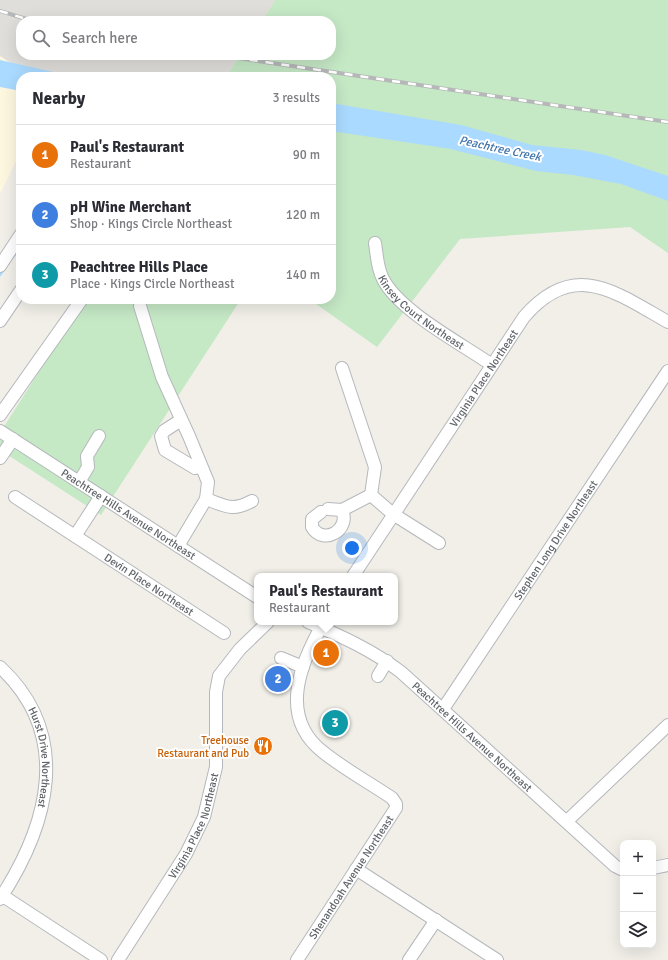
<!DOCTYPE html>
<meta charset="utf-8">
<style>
:root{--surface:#fff;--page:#f2f2f3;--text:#2b2b33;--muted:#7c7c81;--line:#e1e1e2;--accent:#1a73e8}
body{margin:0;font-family:Signika,sans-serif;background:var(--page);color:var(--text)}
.controls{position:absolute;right:12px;bottom:12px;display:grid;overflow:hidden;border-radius:8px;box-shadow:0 4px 16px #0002}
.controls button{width:36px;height:36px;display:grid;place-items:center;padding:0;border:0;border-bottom:1px solid var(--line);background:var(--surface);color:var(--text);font:20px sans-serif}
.you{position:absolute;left:352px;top:548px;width:14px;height:14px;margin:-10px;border:3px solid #fff;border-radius:50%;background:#1a73e8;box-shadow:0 0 0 6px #1a73e833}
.badge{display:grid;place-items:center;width:26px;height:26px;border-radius:50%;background:var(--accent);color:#fff;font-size:13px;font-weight:700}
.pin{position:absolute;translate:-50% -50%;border:2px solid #fff;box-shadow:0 1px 4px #0006}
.popup{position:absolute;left:254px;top:573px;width:144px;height:52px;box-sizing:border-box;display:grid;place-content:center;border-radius:8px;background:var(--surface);filter:drop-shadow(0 1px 3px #0005);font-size:13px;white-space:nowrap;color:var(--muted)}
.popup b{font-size:15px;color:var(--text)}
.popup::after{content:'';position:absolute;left:50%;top:100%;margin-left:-8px;border:8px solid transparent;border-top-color:var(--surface)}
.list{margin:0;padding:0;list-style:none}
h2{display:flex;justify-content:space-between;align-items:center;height:52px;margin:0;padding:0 16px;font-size:17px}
h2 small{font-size:13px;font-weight:400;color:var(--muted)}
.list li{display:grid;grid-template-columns:26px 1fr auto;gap:12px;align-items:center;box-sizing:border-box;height:60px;padding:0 16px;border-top:1px solid var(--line)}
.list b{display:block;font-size:15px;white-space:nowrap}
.list p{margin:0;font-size:13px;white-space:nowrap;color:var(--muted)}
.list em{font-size:13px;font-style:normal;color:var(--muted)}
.icon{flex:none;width:22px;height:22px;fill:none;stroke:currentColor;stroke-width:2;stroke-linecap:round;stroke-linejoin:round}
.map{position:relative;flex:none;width:668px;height:960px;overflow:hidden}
.search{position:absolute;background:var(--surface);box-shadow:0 4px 16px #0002;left:16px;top:16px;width:320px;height:44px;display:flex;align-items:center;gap:10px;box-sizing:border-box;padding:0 14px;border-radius:16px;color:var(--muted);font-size:15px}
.panel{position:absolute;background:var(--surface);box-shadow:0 4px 16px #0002;left:16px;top:72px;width:320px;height:232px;border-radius:16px}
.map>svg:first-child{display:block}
.commercial{fill:#fef7e0}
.industrial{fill:#e0deda}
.green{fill:#c5e8c5}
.water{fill:#aadaff}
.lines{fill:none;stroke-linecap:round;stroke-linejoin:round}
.stream{stroke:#aadaff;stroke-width:2.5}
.minor-casing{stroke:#b5b8bc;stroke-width:14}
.minor{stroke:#fff;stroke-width:12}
.rail-casing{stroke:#b6b7b8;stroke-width:4}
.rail{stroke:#fff;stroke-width:2.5;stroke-dasharray:8;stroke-linecap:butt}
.labels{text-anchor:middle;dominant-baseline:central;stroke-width:4;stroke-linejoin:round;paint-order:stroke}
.street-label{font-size:11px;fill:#5f6368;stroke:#fff}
.food-label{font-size:11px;fill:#c56008;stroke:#fff;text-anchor:end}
.water-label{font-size:12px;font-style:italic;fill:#4174aa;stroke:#fff}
</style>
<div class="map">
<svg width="668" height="960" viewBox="0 0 668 960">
<rect width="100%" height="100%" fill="#f1efe8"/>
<path class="commercial" d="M0,56L33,77H21V151L0,194Z"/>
<path class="industrial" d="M0,0H275L262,21H21V55H240L226,77H33L0,56Z"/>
<path class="green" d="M275,0H668V253L630,227L460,239L377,347L309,299H331V77H226L240,55H331V21H262Z
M85,299H241L101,515L0,450V433Z"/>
<path class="water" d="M0,60L53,72L109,77H21V91L0,87Z
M331,103L461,125L532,145L581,150L605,155L668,176V201L621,184L573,175L536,171L451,149L331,131Z"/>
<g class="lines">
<path class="stream" d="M12,258L21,248
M0,275L4,269"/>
<g class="minor-casing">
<g id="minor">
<path id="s1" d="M375,243C377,255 377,268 383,279C399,311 462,344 492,365"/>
<path d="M0,266L21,234"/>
<path d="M140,306L162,377L189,436L208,482L206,499L178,546"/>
<path d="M0,321L21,290"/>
<path d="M342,368L375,467L371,495L393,514L439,543"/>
<path d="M0,415L82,299"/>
<path d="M181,420L164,431L161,436L165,450L195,468L201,466"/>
<path id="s2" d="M0,431L257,597"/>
<path d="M0,458L13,439"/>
<path d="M79,482L88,467L87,456L99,436"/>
<path id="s3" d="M15,497L224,633"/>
<path d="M206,499C226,506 232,512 252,501"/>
<path d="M328,509L342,510L371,495"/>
<path d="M321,512L312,519V527C323,546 351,530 342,510"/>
<path d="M75,536L101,496"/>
<path id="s4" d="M353,576L524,317C574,259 615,292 668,322"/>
<path id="s5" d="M308,622C341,636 372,650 401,672L615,866L623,870"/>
<path d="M281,658L303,667"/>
<path id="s6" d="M0,667C73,735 49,824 0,899"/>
<path d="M378,676L387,661"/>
<path id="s7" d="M443,709L668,371"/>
<path d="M567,821L668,725"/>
<path d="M653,868L668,865"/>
<path d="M356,869L497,960"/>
<path d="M0,894L101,960"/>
<path id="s8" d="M118,960L186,854L204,817L216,767V692L219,676L240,649L268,622"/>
<path id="s9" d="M297,960L396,808V804L392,798C370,783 344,769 323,752C278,717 300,663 324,622"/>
<path d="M409,960L436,920"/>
</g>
</g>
<use href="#minor" class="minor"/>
<g class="rail-casing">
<path id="rail" d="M0,11L33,21
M218,55L668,122"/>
</g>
<use href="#rail" class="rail"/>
</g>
<defs>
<g id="restaurant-disc" transform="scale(1)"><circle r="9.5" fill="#e8710a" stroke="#fff"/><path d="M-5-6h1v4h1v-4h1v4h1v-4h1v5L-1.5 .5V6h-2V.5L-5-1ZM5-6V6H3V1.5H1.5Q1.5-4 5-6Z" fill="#fff"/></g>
</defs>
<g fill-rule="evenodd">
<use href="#restaurant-disc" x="263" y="746"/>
</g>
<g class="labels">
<g class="street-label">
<text stroke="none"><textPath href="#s1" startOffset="88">Kinsey Court Northeast</textPath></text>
<text stroke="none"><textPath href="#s4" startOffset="237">Virginia Place Northeast</textPath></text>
<text stroke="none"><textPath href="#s2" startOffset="153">Peachtree Hills Avenue Northeast</textPath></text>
<text stroke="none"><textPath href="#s7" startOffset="203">Stephen Long Drive Northeast</textPath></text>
<text stroke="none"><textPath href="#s3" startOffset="160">Devin Place Northeast</textPath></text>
<text stroke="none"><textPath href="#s5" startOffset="202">Peachtree Hills Avenue Northeast</textPath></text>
<text stroke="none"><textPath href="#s6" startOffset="103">Hurst Drive Northeast</textPath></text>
<text stroke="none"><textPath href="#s8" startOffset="155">Virginia Place Northeast</textPath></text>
<text stroke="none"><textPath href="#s9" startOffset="99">Shenandoah Avenue Northeast</textPath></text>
</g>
<g class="food-label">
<text x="249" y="740">Treehouse<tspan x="249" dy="13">Restaurant and Pub</tspan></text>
</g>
<g class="water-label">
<text transform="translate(500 149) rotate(12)">Peachtree Creek</text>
</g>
</g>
</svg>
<div class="controls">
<button>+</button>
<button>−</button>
<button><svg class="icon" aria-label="layers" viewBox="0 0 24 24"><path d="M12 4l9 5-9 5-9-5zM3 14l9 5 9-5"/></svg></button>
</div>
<div class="you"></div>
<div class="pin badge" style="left:326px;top:653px;background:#e8710a">1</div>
<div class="popup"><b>Paul's Restaurant</b>Restaurant</div>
<div class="pin badge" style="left:278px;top:679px;background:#3f7fe0">2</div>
<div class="pin badge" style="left:335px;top:723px;background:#0f9aa8">3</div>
<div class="search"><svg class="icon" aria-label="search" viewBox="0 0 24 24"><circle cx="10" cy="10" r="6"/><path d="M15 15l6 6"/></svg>Search here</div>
<section class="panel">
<h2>Nearby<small>3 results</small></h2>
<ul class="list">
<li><span class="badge" style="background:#e8710a">1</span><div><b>Paul's Restaurant</b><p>Restaurant</p></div><em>90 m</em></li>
<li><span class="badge" style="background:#3f7fe0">2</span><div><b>pH Wine Merchant</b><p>Shop · Kings Circle Northeast</p></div><em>120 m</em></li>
<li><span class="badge" style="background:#0f9aa8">3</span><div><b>Peachtree Hills Place</b><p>Place · Kings Circle Northeast</p></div><em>140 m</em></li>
</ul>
</section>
</div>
